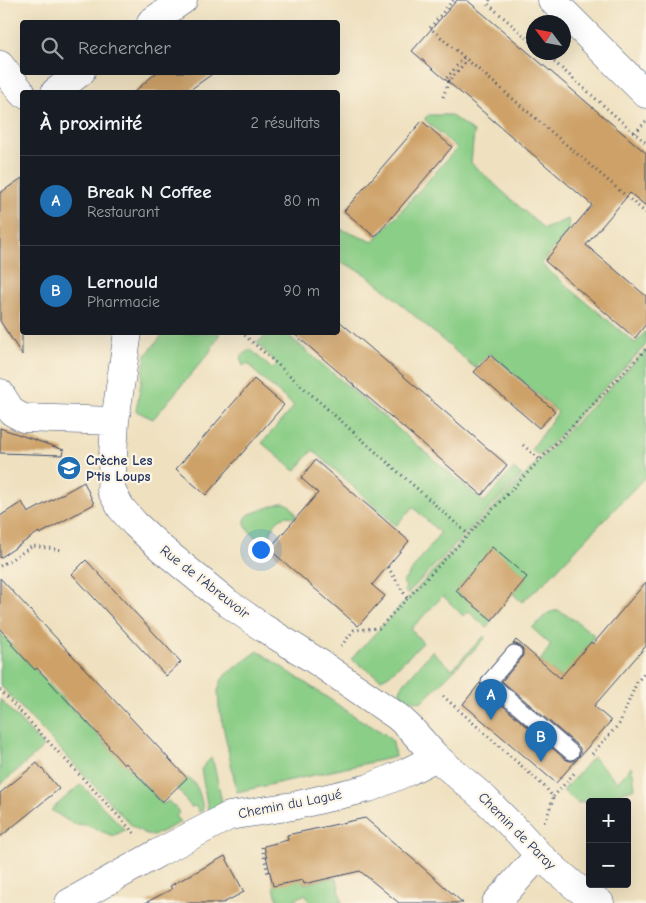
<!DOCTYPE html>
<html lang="fr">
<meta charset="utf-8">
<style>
:root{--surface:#171b24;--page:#242831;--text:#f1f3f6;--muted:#9ea1a6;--line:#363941;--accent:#1f6fb2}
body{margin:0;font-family:"Comic Neue",sans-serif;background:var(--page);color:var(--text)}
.controls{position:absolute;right:15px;bottom:15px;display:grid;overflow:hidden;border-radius:5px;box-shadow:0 5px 20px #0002}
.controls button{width:45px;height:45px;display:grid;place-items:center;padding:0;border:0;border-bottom:1px solid var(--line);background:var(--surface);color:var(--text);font:25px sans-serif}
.compass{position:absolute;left:526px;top:15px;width:45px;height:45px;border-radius:50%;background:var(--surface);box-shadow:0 5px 20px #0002;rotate:302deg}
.you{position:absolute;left:260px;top:549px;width:18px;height:18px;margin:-12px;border:4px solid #fff;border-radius:50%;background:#1a73e8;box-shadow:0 0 0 8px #1a73e833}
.badge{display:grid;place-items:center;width:32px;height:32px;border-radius:50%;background:var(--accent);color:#fff;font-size:16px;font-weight:700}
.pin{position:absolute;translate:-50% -41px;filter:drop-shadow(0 1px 2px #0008)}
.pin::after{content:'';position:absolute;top:26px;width:18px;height:15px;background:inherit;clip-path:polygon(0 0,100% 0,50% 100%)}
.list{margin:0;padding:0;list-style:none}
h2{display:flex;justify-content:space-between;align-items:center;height:65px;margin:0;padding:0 20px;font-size:21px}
h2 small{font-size:16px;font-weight:400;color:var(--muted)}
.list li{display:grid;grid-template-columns:32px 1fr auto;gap:15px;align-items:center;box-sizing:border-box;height:90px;padding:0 20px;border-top:1px solid var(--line)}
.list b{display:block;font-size:19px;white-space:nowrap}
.list p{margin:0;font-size:16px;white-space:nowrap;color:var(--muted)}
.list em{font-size:16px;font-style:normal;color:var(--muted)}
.icon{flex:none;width:28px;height:28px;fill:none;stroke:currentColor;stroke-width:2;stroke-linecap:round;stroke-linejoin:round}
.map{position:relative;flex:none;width:646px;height:903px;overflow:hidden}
.search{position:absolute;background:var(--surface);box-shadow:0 5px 20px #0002;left:20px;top:20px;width:320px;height:55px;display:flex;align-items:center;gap:12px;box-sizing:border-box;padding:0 18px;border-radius:5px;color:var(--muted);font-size:19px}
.panel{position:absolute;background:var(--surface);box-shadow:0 5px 20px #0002;left:20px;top:90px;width:320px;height:245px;border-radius:5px}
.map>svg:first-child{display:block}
.green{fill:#8bce87;stroke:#537e72}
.building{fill:#cda168}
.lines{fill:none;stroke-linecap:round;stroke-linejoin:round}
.service-casing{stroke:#3b4a6d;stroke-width:17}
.minor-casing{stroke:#3b4a6d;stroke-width:29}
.tertiary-casing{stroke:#3b4a6d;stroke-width:29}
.path{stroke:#3b4a6d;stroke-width:3;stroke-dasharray:1 4;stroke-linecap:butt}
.service{stroke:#fff;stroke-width:15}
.minor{stroke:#fff;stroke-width:28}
.tertiary{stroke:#fff;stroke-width:28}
.labels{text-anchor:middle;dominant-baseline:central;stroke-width:4.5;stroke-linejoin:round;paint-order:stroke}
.poi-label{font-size:14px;font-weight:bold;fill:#1b2f5e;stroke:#fcf5e5;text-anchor:start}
.street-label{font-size:14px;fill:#1b2f5e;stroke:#fcf5e5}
</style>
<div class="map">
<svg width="646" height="903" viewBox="0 0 646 903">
<rect width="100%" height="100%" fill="#fcf5e5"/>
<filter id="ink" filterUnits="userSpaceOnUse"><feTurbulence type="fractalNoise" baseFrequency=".02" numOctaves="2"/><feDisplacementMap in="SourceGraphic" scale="10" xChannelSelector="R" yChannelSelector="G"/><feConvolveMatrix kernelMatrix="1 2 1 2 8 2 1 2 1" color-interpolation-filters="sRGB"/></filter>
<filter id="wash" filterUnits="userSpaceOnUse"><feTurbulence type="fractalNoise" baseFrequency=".0096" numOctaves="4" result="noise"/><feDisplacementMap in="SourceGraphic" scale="20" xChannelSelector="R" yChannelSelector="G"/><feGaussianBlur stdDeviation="1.12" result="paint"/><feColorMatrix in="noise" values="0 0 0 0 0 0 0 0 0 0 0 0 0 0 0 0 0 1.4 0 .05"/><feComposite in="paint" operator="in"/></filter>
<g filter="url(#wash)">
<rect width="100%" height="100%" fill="#efe1c0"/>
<path class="green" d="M429,115H450L474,132L471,163L544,229L568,219L570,229L541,264L635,343L646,331V345L540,456L531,450L558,412L490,353L475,368C453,349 432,331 410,312C390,294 364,268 338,262V228L373,242L457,148L425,120V118Z
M164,333H220L209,353L153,419L136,411L146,355Z
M269,333H291L289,336L484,502L513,469L522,475L407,594L404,591L406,587L403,582L440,533L413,507L396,526L313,450L295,471L262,443L294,406L254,371L253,368L247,363L243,366L240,357L250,349L272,369L277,364L257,343Z
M646,350V476L544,583L522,602L513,594L527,577L492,548L456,591L492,620L487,628L468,611L463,616L443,596L411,629L423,643L389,675L381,679L351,659L468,534Z
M281,503C289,502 294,509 296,516L294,518C281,510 266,530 272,542L268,547C260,540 234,525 250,514Z
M558,610L576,621L594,635L591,642L584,650L586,652L562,679L540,661L551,645L532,628L548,613Z
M0,632L10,643L163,804L168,801L180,812L176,816L181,822L153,836L144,833L132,826L0,685Z
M484,636L485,639L423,701C414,704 407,697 399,693L402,686L432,651L452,669Z
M258,651L359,719L385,734L393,742L395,757L237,792L219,707L218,691L221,681L226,674Z
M0,699L44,747L0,785Z
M593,757L618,782L631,767L633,772L635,788L603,799L578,803L563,791Z
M211,758L214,765L222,802L208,810L201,769Z
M187,778C199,783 201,798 203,810L199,812L196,806L191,807L177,788Z
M81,784L125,830L113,836L86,825L73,824L51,810Z
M302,876L304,884L331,878L337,879L342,903H310L305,894L289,903H279L273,886Z"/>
<g id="blocks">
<path class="building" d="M457,0H467L646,153V206L630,193L586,245L646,296V324L635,338L545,261L592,205L412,51Z
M157,72H215L187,92H134Z
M422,121L452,147L375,237L344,211Z
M22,178V355L0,321V193Z
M338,320L507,465L482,495L292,332H338Z
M490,355L555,411L539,428L474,372Z
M254,379L284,405L206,495L176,469Z
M0,428L64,450L63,455L0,453Z
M315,460L409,541L372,585L385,596L358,626L269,549L318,493L301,478Z
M84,482L94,504L40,534L39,532L0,558V516L22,502L28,513Z
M492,547L527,577L492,620L456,591Z
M86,560L181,662L166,676L72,574Z
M0,578L187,778L162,802L126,763L124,765L108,747L109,746L37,668L35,670L11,644L13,643L0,629Z
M646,582V646L594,706L611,721L556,783L463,704L480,683L483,689L565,759L570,761H575L578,758L580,753V748L577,745L502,681L521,659L523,655V650L520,646L516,644H513L516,640L560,678L591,642L593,644Z
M37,763L59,789L0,837V793Z
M365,818L421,866L463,903H399L360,871L304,884L303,880L273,886L264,846L288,840L287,835Z
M225,856L244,892L223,903H145L172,889L170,886Z"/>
</g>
</g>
<g filter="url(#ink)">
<use href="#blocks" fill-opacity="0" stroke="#3b4a6d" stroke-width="1"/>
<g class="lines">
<g class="service-casing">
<path id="service" d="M514,653L489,682L571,752"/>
</g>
<g class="minor-casing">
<path id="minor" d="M128,332L115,421L111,490L121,508L135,524L162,549L228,603L262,627L318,662L398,717L411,729L436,757
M0,393L12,412L23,418L115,421"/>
</g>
<g class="tertiary-casing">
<path id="tertiary" d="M552,0L646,94
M151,22L183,0
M0,65L22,93
M55,92L81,72
M69,903L158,853L229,816L293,806L369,788L407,772L436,757L484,798L520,834L539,855L557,871L576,887L600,903
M496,903L539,855"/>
</g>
<path class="path" d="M453,0L430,28L646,213
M490,0L488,4L534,44
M543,52L646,143
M449,81L446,79L464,57
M443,97L449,81L467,60
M635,133L646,121
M241,332L468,534
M523,445L540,460
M0,566L33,546L63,550
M388,567L407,598
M341,646L354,630L379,628L646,349
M0,690L136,835
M443,696L546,788L553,797L576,771
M592,754L619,724L637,682L646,671
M544,822L547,818L553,797
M262,847L268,874"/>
<use href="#service" class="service"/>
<use href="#minor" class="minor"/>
<use href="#tertiary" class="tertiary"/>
</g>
</g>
<defs>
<g id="school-disc" transform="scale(1.25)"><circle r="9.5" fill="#1f6fb2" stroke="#fcf5e5"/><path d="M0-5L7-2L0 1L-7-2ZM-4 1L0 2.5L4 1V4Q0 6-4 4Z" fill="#fff"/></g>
</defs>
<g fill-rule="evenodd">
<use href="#school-disc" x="69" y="468"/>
</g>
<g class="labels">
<g class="poi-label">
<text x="86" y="460">Crèche Les<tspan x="86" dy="16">P'tis Loups</tspan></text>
</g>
<g class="street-label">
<text transform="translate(205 582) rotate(38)">Rue de l'Abreuvoir</text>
<text transform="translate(290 804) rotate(-11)">Chemin du Lagué</text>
<text transform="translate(517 831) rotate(45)">Chemin de Paray</text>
</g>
</g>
</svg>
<div class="controls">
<button>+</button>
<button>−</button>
</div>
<svg class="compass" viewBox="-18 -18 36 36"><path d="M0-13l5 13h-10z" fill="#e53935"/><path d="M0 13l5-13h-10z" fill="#9ea1a6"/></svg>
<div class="you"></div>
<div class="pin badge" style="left:491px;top:720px">A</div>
<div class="pin badge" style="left:541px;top:762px">B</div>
<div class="search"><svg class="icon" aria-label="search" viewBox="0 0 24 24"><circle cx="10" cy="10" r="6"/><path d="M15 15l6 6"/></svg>Rechercher</div>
<section class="panel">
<h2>À proximité<small>2 résultats</small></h2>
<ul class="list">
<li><span class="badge">A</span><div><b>Break N Coffee</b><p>Restaurant</p></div><em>80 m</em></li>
<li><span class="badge">B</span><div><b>Lernould</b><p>Pharmacie</p></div><em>90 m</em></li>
</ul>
</section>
</div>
